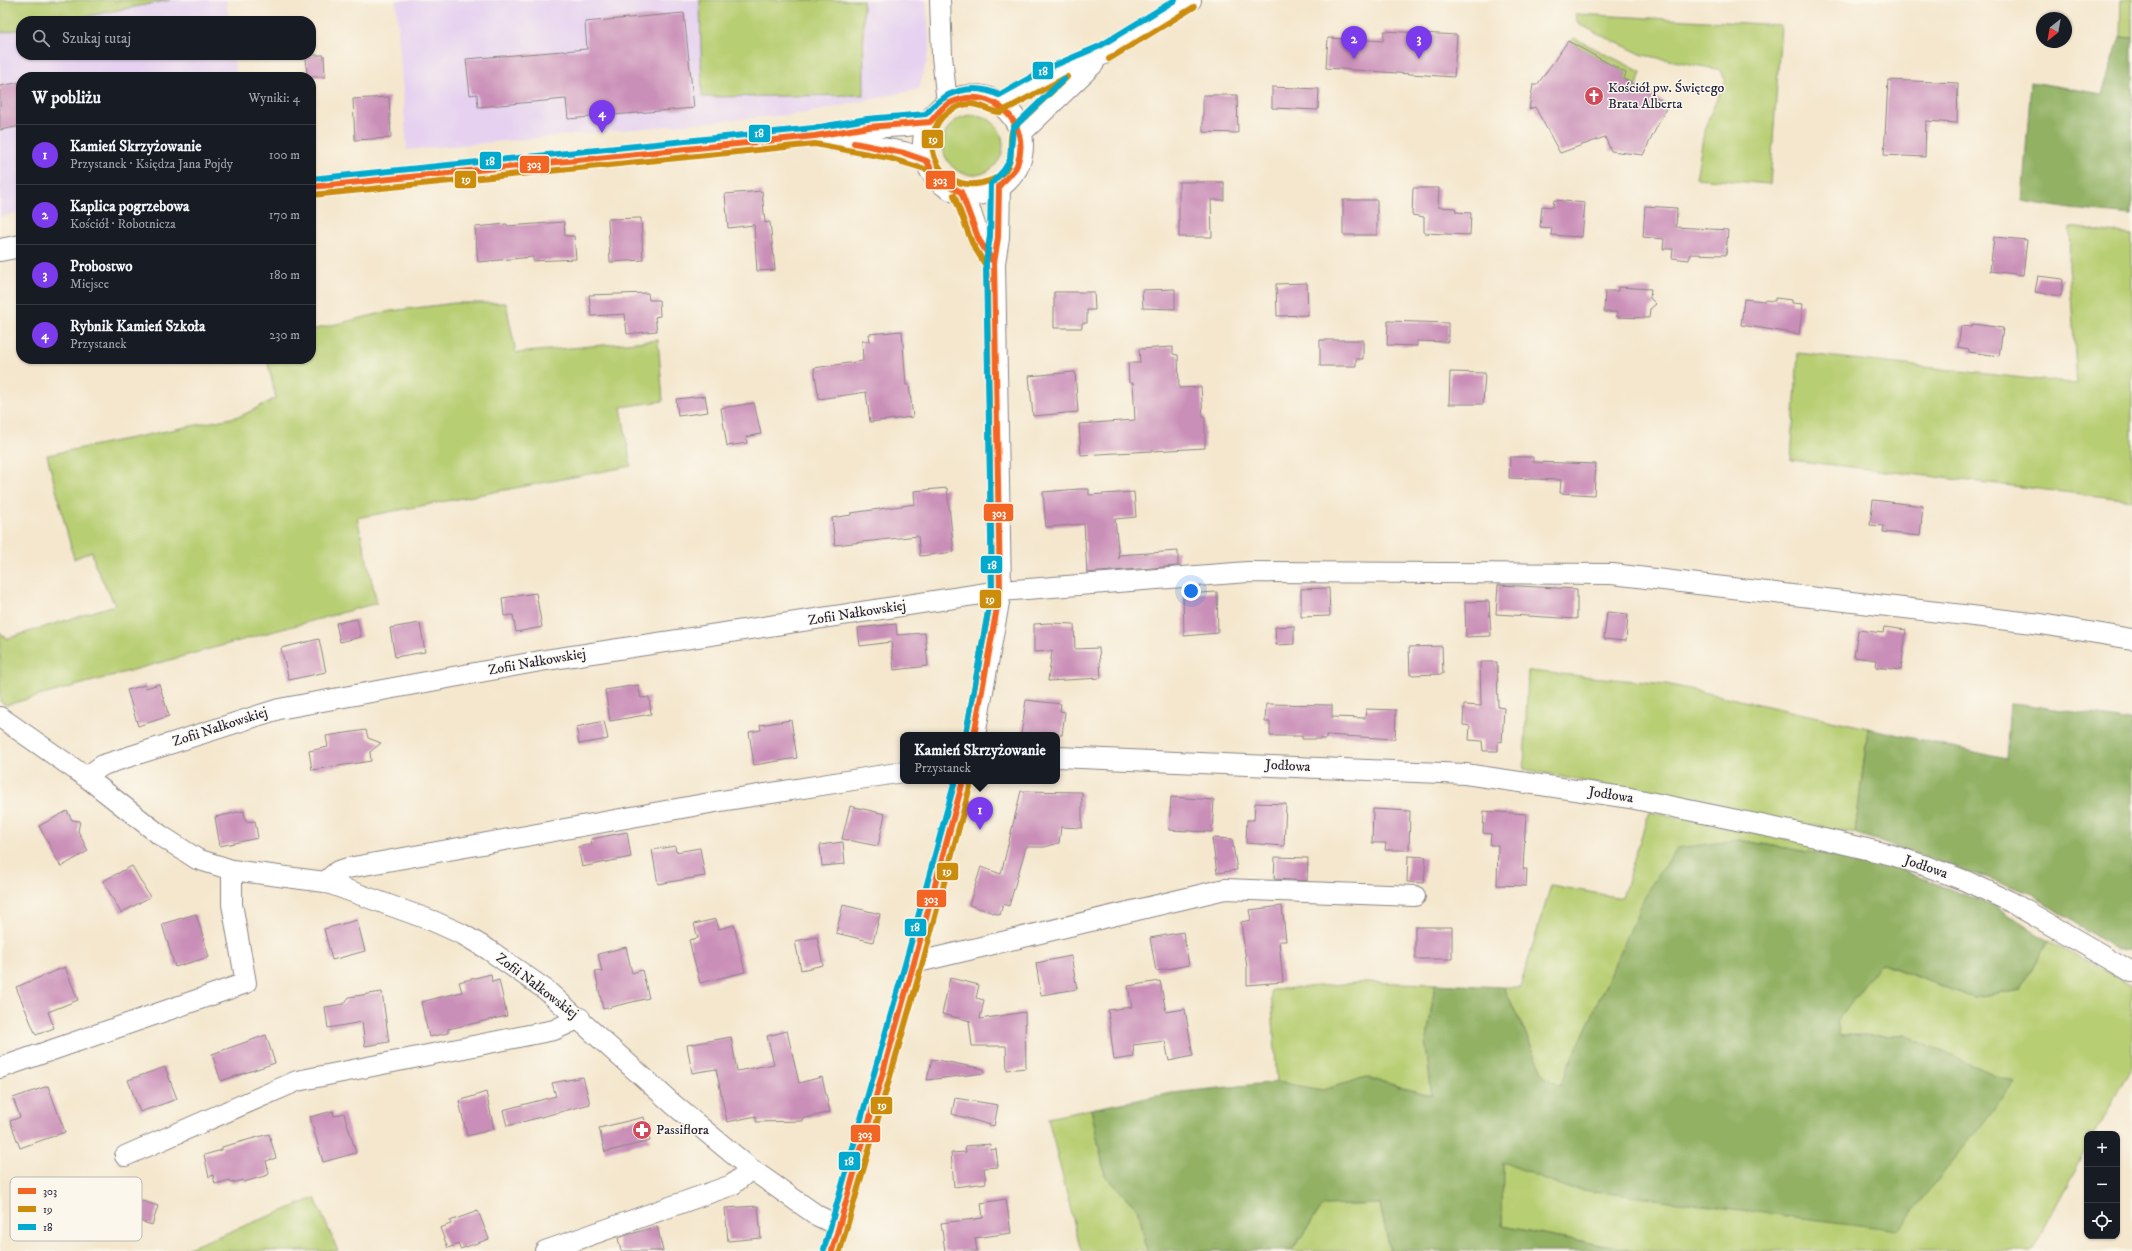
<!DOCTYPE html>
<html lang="pl">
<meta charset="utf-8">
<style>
:root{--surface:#171b24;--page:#242831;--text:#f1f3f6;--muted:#9ea1a6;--line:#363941;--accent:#7c3aed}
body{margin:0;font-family:"IM FELL DW Pica",serif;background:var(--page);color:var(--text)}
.controls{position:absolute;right:12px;bottom:12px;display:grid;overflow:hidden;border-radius:8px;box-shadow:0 1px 3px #0004}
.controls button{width:36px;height:36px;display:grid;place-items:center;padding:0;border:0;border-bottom:1px solid var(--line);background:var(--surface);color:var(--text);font:20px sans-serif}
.compass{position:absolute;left:2036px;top:12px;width:36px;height:36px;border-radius:50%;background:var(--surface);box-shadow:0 1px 3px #0004;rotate:211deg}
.you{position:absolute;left:1191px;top:591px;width:14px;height:14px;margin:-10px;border:3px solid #fff;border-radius:50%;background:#1a73e8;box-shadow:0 0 0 6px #1a73e833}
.badge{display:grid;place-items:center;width:26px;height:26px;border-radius:50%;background:var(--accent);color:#fff;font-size:13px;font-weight:700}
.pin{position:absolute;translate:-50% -33px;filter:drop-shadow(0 1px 2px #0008)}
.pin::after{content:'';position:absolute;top:21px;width:14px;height:12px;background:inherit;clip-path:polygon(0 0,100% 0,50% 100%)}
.popup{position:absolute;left:900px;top:732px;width:160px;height:52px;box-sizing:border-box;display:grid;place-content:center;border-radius:8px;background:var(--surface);filter:drop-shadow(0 1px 3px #0005);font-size:13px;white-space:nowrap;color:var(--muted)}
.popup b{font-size:15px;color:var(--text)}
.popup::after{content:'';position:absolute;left:50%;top:100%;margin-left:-8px;border:8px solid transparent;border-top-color:var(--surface)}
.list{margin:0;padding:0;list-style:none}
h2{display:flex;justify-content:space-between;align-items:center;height:52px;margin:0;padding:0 16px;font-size:17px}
h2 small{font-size:13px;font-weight:400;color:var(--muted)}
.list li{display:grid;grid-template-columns:26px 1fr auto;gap:12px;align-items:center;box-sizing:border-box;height:60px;padding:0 16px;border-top:1px solid var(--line)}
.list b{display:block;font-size:15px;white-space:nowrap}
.list p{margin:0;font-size:13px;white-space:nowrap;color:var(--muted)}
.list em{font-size:13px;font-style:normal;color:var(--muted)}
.icon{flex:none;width:22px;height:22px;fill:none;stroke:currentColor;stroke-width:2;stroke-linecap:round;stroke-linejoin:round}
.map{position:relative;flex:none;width:2132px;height:1251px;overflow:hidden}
.search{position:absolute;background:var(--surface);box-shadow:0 1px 3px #0004;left:16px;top:16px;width:300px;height:44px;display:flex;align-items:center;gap:10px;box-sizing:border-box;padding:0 14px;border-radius:16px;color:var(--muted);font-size:15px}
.panel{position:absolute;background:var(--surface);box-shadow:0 1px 3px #0004;left:16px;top:72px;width:300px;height:292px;border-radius:16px}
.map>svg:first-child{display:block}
.built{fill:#e6d2f0}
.green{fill:#b8ce72;stroke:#6d7856}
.forest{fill:#92b164;stroke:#5a6a50}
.building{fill:#ca8fb8}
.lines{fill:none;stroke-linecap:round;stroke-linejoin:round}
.minor-casing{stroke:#8b8484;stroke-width:22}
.tertiary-casing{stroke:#8b8484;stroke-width:24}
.minor{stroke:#fff;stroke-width:20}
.tertiary{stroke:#fff;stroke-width:22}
.bus-1-casing{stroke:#fbf7ec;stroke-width:9}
.bus-2-casing{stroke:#fbf7ec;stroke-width:9}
.bus-3-casing{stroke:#fbf7ec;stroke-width:9}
.bus-1{stroke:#f26522;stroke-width:6}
.bus-2{stroke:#cc8c0c;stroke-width:6}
.bus-3{stroke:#00a9ce;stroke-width:6}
.labels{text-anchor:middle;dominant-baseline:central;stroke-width:3;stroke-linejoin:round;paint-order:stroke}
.poi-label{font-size:14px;fill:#22223b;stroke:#fbf7ec;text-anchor:start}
.street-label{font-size:14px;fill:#22223b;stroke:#fbf7ec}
.key{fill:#fbf7ec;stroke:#bab7b7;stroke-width:1}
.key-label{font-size:11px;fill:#22223b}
.line-badge{stroke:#fbf7ec;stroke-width:1.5}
.badge-label{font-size:11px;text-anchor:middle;font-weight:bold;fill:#fff}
</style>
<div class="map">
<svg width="2132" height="1251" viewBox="0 0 2132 1251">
<rect width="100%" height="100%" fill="#fbf7ec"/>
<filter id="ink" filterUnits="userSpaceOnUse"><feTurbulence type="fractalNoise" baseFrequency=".025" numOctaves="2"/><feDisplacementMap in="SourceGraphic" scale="8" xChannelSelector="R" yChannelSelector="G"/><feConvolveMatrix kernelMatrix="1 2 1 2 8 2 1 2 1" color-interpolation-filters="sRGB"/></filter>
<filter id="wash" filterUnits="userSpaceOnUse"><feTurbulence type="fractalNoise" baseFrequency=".012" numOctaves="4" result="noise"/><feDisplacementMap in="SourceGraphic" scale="16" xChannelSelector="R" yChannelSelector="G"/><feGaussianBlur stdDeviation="0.9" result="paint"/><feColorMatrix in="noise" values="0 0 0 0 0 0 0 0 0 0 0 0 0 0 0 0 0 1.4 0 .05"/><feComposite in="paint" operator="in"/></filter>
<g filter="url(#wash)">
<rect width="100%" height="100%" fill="#f4e7ce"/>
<path class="built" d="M170,0H226L229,21H63Z
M396,0H926L930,47L919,89L808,113L407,150Z
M21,29V55H233L236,77H21V212L0,217V33Z"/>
<path class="green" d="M0,0H170L63,21H21V29L0,33Z
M700,0H863L864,95L702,97Z
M2121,0H2132V38L2120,37Z
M1575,14L1781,25L1770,184L1696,178L1705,127L1725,80L1721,70L1643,55L1578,24Z
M1574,38L1641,72L1637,86L1624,79L1626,73L1570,42Z
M943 145a30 30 0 1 1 60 0a30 30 0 1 1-60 0Z
M2070,227L2132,235V500L1791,460L1798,353L2077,384L2069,266Z
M455,303H506L516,353L658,340L663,401L621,407L631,466L357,518L377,603L6,705L0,702V632L6,639L115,605L95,565L92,551L74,559L47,455L241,416L276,398L267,359H311V330L391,311Z
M1528,671L1666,684L1868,728L1855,833L1689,803L1524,769Z
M1649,812L1813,844L1891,866L1738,840L1560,1087L1546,1078L1504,987H1520L1551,885L1622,898Z
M2048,941L2132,985V1065L2095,1134H2087V1149L2032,1251H1633L1502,1226L1503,1161L1568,1188L1905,1036L1840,1035L1837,1021L1880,963L1974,998L2021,990Z
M1367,982L1435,984L1426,1046L1432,1096L1366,1077L1323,1090L1277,1082L1271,990Z
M1091,1109L1105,1175L1139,1211L1147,1251H1081L1048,1118Z
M315,1198L338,1251H181Z
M1380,1204L1390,1251H1291L1323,1206Z"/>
<path class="forest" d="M2120,37L2132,38V215L2071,209L2022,201L2031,82L2102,94Z
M2010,703L2022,704L2132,721V949L2116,950L2033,894L1855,833L1868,728L2006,759Z
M1738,840L1891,866L1996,907L2048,941L2021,990L1974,998L1881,963L1837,1021L1840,1035L1905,1036L2015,1083L1898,1230L1568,1188L1503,1162L1502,1226L1633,1251H1390L1380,1204L1323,1206L1291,1251H1147L1139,1211L1105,1175L1091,1109L1172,1093L1277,1082L1323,1090L1366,1077L1432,1096L1426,1046L1435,984L1504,987L1546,1078L1560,1086L1649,888L1678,848Z"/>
<g id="blocks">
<path class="building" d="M684,13L694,108L568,119L566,99L478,107L477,94L470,95L466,59L587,49L585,22Z
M1384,31L1457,35L1454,77L1326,68L1328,38L1383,41Z
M1568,41L1626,73L1624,79L1668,104L1643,155L1611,151L1605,137L1560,153L1535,107L1529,109L1533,85H1537Z
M306,55H324L325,77H307Z
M1888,80L1958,83L1957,123L1926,121L1925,157L1884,155Z
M21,82V126L0,130V86Z
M1272,87L1319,89L1318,110L1272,108Z
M1203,95H1237L1238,133L1203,132Z
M389,97L391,138L355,140L353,99Z
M1179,182H1224V200H1211L1212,237H1179Z
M1413,188H1439L1438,207L1455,208L1456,212L1471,213L1470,235L1424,233V217L1412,215Z
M762,191L765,223L770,222L775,270L757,271L754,225L728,228L725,194Z
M1343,200H1377V235H1343Z
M1554,200L1585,203L1582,237L1551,235L1552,228L1540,227L1542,206L1553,207Z
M1645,206L1677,208L1676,227L1728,230L1726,255L1690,254L1689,260L1672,258L1673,249H1663L1664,239L1643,237Z
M641,218L643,260L610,262L608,219Z
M564,222L565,236H574L576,259L533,261V257L478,262L475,227L507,224V226Z
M1994,237L2027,240L2023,275L1990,271Z
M2038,276L2063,279L2061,296L2035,292Z
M1307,283L1308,315L1277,316L1276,284Z
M1618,287L1651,289L1650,298L1656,304L1650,309L1649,318L1617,317V312H1604L1605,291H1618Z
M1175,289V309L1143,308L1142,290Z
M1054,292H1094L1095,310H1087V323H1082V328H1054Z
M648,293L649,300H659L660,316L655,317L657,331L627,334L625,314L592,316L591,314L589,295Z
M1775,298L1792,300V303L1803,304L1799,334L1741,325L1744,299L1764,301V300L1775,301Z
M1388,321L1448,323V342L1417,341V346L1387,345Z
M1973,324L2003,328L1999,356L1969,352V349L1958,347L1961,326L1972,327Z
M902,331L906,385H909L913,417L870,422L866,392L819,399L814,368L863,361L862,341H870L869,334Z
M1320,340H1363V359H1356V366H1320Z
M1173,347V354L1178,355L1179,388L1201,387L1203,417H1205V448L1081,455L1079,424L1135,420L1133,383H1129L1128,363H1140L1139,349Z
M1075,372L1078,412L1033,416L1029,376Z
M1450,372L1485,373L1483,404H1449Z
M705,396L708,412L678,416L676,399Z
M754,403L761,434L746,437L747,443L727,446L721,408Z
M1510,457H1533V462L1596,464L1594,495L1560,493L1561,480L1509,478Z
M947,488L954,552L920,556L918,536L835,545L832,518L851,515V513L915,504L914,491Z
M1079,489H1089V495L1134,492L1136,517L1115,519L1119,559L1118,555L1178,551V566L1087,573L1084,524L1046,527L1043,492Z
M1873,500L1923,506L1920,536L1883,532L1884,526L1870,525Z
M1498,585L1577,589V619L1496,614Z
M1329,588L1330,616L1301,617V589Z
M1217,592L1218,633L1184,636L1183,594Z
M536,593L542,627L516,632L513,615L504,616L502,598Z
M1489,601L1491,636L1466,637L1465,602Z
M1607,612L1628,614L1626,641L1604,639Z
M357,619L361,637L340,642L336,623Z
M420,623L425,652L395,657L390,628Z
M1049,623L1074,624L1075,649L1099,648L1101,678L1048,681L1052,651L1034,652V624Z
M896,624L897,635L925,633L928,666L894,670L891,642L860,646L858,628Z
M1294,626V644L1276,645L1275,627Z
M1884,627L1906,630L1901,670L1876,667L1877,660L1854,657L1858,630L1883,633Z
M319,639L326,672L289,680L281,648Z
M1442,646L1443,674L1410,675L1409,647Z
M1480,662H1497L1498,707L1504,708L1502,742L1498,741V751H1483L1482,741L1469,740L1470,726L1463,725L1464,705L1481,706Z
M159,684L169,716L138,726L127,690L145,685L146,688Z
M638,685L641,698L649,697L651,714L610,721L605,690Z
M1026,700L1061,704L1060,711L1065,712L1062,735H1021Z
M1266,704L1332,705V717L1365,718L1366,709L1396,710L1395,739L1326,735V739H1302V736H1270V722H1265Z
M791,720L797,758L754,765L749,732L761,730L760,725Z
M604,721L608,739L579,744L576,727Z
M366,730L368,738L381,743L370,752L371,761L312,770L309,751L328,747L326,736Z
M1021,791L1082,792V828L1061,827L1059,843L1044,847H1026L1009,906L1003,904L1000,915L969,905L981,867L1001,874Z
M1171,797L1214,800L1212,832L1169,830Z
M1255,803L1286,804L1284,846L1246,843L1247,820H1254Z
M850,806L885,814L878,846L842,839Z
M1373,809L1410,811L1409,850H1385L1386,843H1372Z
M67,811L72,820L80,821L78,831L88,851L61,867L39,826Z
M244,811L246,822L255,821L258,838L220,846L215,817Z
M1484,811L1526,814L1523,869H1527L1526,886L1497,885L1498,845H1490L1491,834L1483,833Z
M627,832L631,857L582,867L578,847L592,844L591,839Z
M1212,838L1232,839L1237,870L1217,873Z
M843,842L845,864L822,866L820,845Z
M675,846L676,852L700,848L705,876L658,884L652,850Z
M1408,856L1426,857L1424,883L1407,882Z
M1275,857L1308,858L1307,881L1274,879Z
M132,866L150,897L121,913L103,881Z
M843,905L880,914L873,942L836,933Z
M1282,906L1286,941H1279L1283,982L1247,985V968L1241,922L1251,920L1249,910Z
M196,914L209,957L175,967L162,924Z
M716,919L719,929L734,925L745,972L700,983L689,940L698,938L694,924Z
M357,920L365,951L332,960L324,929Z
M1415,927H1452V959H1415Z
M1183,932L1189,965L1156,971L1150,938Z
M817,937L823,965L801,970L795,941Z
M626,947L632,973L642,970L649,998L603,1009L595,971L602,972L598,954Z
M1071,956L1077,989L1041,995L1036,963Z
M65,967L78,1000L48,1012L54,1028L36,1035L16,987Z
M491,974L492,982L499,980L507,1016L448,1029V1033L429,1037L421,1002L462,992L459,982Z
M950,978L979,985L976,998L984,1000L980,1019L1025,1012L1026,1068L1007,1070L1006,1046H972L969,1021H971L942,1014Z
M1160,981L1166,1012L1185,1009L1193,1056L1169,1061L1165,1041L1133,1045L1134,1057L1114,1060L1108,1010L1132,1007L1128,986Z
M382,992L389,1042L365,1046L362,1022L328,1028L325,1007L344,1004L349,997Z
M787,1031L799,1083L822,1077L830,1112L802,1119L803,1121L756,1122V1116L727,1122L716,1069L692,1073L687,1045L731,1037L737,1071L774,1064L767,1036Z
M266,1035L275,1063L221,1081L212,1054Z
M932,1059L984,1069V1073L927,1080Z
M165,1067L177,1099L140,1112L128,1080Z
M583,1077L590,1104L507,1126L503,1110L556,1096L552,1083Z
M48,1086L65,1132L20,1148L10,1121L20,1117L13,1098Z
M486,1092L494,1129L467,1136L459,1101Z
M955,1098L998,1105L994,1126L952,1114Z
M333,1111L334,1116L344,1113L356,1153L323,1162L310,1117Z
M644,1117L650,1141L605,1152L599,1128Z
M269,1134L276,1158L266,1161L269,1173L268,1175L244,1182L243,1180L231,1183L230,1180L215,1184L213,1175L209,1177L204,1155L222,1150V1147Z
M991,1144L990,1150L996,1149L998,1167L984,1168L986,1183L954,1187L951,1153L966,1152L965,1146Z
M130,1197L158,1206L152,1225L124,1216Z
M1006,1199L1011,1233L975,1238L977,1251H945L941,1223L983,1218L981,1203Z
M758,1206L761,1238L728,1241L725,1208Z
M478,1211L489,1239L460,1249L458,1244L448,1248L440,1228L451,1224L450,1221Z
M657,1226L663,1251H621L618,1238Z"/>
</g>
</g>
<g filter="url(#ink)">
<use href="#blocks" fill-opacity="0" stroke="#8b8484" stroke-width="1"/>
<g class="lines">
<g class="minor-casing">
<path id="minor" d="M940,0L942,56L947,103
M0,717L86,777L160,835L197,859L232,870L325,882L433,921L462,934L489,950L546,990L674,1105L751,1169L818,1216L839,1226
M1057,757L1465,774L1630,798L1790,831L1892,855L1926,866L1966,881L2009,901L2132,972
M86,777L103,765L279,709L546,660L1000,591L1248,572L1612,574L2041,624L2132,639
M325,882L338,871L348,868L721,801L903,772
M914,963L1225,889L1415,896
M0,1068L246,983L232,904V870
M125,1156L297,1081L554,1030L580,1018
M545,1251L732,1185L751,1169"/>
</g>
<g class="tertiary-casing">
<path id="tertiary" d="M924 145a49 49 0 1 1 98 0a49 49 0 1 1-98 0Z
M999,104L1052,75L1104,53L1190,0
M1020,133L1093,63
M829,139L904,153L927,161
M311,187L815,136L868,127L906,125L930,122
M961,192L970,213L979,240L994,263
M0,250L21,246
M974,735L1000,591L994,263L998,237L999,186
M832,1251L914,963L963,781"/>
</g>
<use href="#minor" class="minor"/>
<use href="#tertiary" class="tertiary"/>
<g class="bus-1-casing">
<path id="bus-1" d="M854,143L904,153L927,161C935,180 944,183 961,192L979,240L992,260
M311,187L815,136L868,127L930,122C936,116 942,106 950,103C991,83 1033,123 1017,165C1014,173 1004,180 999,186L998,237L994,263L1000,591L974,735
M832,1251L914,963L963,781"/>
</g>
<g class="bus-2-casing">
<path id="bus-2" d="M1109,59L1194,7
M1067,77L1013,128C1007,143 1016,158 1004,172C998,178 990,181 982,183C933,194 912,126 957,107C978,98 987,113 1001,112Z
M312,195L815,144L889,158L925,169
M954,195L972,243L986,266L987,289L992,590L966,734
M840,1251L922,965L971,783"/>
</g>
<g class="bus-3-casing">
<path id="bus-3" d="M311,179L814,128L867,119L926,114C944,91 972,82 999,95L1048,68L1100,46L1175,0
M966,734L992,590L986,263L990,236L991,184L1004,170L1010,160L1013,128L1064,79
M824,1249L906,961L955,781"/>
</g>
<use href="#bus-1" class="bus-1"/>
<use href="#bus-2" class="bus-2"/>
<use href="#bus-3" class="bus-3"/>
</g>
</g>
<defs>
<g id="church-disc" transform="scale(1)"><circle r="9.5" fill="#d1495b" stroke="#fbf7ec"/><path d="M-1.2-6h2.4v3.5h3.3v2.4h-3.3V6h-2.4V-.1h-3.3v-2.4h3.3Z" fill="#fff"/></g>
<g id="pharmacy-disc" transform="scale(1)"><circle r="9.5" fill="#d1495b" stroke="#fbf7ec"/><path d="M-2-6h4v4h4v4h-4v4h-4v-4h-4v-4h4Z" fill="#fff"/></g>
</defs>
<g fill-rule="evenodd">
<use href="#church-disc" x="1594" y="96"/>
<use href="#pharmacy-disc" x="642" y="1130"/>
</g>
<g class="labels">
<g class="poi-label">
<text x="1608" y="88">Kościół pw. Świętego<tspan x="1608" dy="16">Brata Alberta</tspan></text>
<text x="656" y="1130">Passiflora</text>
</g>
<g class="street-label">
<text transform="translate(857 613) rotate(-9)">Zofii Nałkowskiej</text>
<text transform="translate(537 662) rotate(-10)">Zofii Nałkowskiej</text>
<text transform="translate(220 727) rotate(-18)">Zofii Nałkowskiej</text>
<text transform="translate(1288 766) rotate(3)">Jodłowa</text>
<text transform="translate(1611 795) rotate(9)">Jodłowa</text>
<text transform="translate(1926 867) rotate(19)">Jodłowa</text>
<text transform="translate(537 986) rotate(37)">Zofii Nałkowskiej</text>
</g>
</g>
<rect x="10" y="1177" width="132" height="64" rx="6" class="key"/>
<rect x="18" y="1188" width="18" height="6" fill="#f26522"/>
<rect x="18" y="1206" width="18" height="6" fill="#cc8c0c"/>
<rect x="18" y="1224" width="18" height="6" fill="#00a9ce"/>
<g class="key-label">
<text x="43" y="1195">303</text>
<text x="43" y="1213">19</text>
<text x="43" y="1231">18</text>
</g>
<g class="line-badge">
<rect x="1032" y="61" width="22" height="19" rx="4" fill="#00a9ce"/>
<rect x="748" y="124" width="23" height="19" rx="4" fill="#00a9ce"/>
<rect x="921" y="129" width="23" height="20" rx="4" fill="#cc8c0c"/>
<rect x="479" y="151" width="23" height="19" rx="4" fill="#00a9ce"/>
<rect x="519" y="155" width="31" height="19" rx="4" fill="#f26522"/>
<rect x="454" y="170" width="23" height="19" rx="4" fill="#cc8c0c"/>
<rect x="925" y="170" width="31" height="20" rx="4" fill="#f26522"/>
<rect x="983" y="503" width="31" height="19" rx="4" fill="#f26522"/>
<rect x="980" y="555" width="23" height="19" rx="4" fill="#00a9ce"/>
<rect x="979" y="589" width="23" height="20" rx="4" fill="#cc8c0c"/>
<rect x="936" y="862" width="23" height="19" rx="4" fill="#cc8c0c"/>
<rect x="916" y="889" width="31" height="19" rx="4" fill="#f26522"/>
<rect x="904" y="918" width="23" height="19" rx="4" fill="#00a9ce"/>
<rect x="870" y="1096" width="23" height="19" rx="4" fill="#cc8c0c"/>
<rect x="850" y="1124" width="31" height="19" rx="4" fill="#f26522"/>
<rect x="838" y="1151" width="23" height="20" rx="4" fill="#00a9ce"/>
</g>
<g class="badge-label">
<text x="1043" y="75">18</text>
<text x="759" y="137">18</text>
<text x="933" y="143">19</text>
<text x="490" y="165">18</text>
<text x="534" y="168">303</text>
<text x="466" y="183">19</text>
<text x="940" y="184">303</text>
<text x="999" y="517">303</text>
<text x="992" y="569">18</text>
<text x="990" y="603">19</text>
<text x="947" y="875">19</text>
<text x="931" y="903">303</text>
<text x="915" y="931">18</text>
<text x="882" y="1109">19</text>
<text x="865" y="1138">303</text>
<text x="849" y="1165">18</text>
</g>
</svg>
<div class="controls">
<button>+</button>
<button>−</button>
<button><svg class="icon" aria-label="locate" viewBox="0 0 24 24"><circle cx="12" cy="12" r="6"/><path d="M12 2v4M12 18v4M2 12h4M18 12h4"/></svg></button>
</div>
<svg class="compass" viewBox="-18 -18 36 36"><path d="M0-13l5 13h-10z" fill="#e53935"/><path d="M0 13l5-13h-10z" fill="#9ea1a6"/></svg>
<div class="you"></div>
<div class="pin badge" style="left:980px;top:830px">1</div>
<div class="popup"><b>Kamień Skrzyżowanie</b>Przystanek</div>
<div class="pin badge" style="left:1354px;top:59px">2</div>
<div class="pin badge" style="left:1419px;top:59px">3</div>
<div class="pin badge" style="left:602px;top:133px">4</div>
<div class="search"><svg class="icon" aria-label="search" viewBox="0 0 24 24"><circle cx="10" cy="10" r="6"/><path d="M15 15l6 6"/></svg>Szukaj tutaj</div>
<section class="panel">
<h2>W pobliżu<small>Wyniki: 4</small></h2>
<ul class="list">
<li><span class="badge">1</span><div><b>Kamień Skrzyżowanie</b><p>Przystanek · Księdza Jana Pojdy</p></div><em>100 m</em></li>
<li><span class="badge">2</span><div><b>Kaplica pogrzebowa</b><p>Kościół · Robotnicza</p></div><em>170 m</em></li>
<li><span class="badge">3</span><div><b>Probostwo</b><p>Miejsce</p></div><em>180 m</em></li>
<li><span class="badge">4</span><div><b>Rybnik Kamień Szkoła</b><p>Przystanek</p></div><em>230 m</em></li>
</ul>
</section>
</div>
